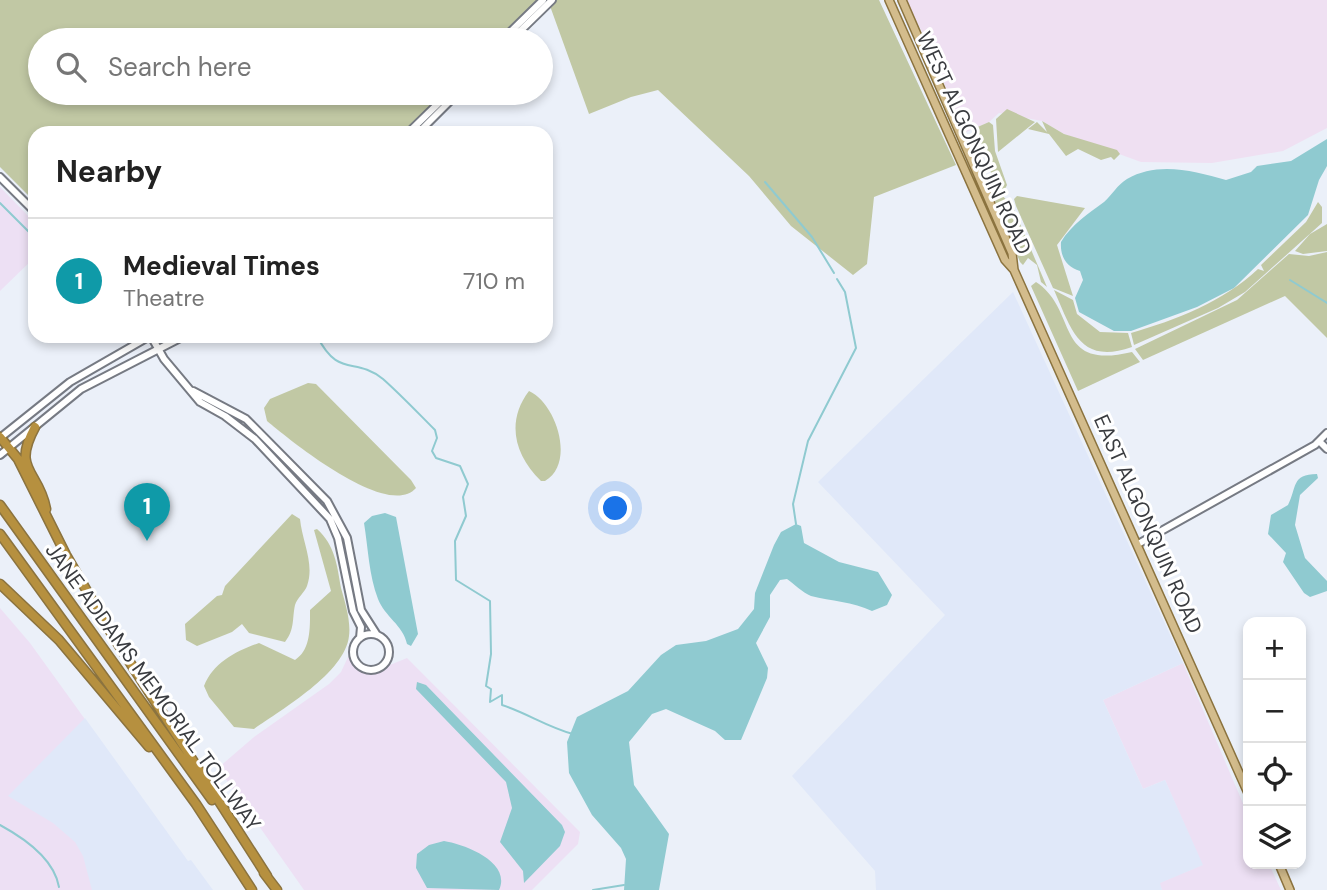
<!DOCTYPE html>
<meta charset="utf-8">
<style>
:root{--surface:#fff;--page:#f6f6f6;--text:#222;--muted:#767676;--line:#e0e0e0;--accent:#4b67db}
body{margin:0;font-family:"DM Sans",sans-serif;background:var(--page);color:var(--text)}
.controls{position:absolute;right:21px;bottom:21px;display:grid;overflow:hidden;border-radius:14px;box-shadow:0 4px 10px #0003}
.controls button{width:63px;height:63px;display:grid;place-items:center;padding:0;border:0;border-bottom:2px solid var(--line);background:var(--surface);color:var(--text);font:35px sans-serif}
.you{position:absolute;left:616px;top:509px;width:24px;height:24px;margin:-18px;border:5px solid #fff;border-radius:50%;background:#1a73e8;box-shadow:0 0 0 10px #1a73e833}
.badge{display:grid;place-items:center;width:46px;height:46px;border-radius:50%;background:var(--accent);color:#fff;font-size:23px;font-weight:700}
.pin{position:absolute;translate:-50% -58px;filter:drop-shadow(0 2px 4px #0008)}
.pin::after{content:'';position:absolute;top:37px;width:24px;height:21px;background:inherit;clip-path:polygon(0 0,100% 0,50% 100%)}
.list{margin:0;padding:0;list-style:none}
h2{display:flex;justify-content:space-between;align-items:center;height:91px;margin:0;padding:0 28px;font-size:30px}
h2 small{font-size:23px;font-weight:400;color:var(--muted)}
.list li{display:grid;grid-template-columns:46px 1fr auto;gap:21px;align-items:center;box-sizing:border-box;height:126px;padding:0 28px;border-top:2px solid var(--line)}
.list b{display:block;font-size:26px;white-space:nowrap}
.list p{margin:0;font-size:23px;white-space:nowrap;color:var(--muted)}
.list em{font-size:23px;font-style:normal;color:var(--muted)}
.icon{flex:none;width:38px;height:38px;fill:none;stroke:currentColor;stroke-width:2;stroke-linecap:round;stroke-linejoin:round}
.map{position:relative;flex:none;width:1327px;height:890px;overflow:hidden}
.search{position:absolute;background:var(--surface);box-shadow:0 4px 10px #0003;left:28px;top:28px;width:525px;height:77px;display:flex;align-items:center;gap:18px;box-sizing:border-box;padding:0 24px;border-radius:38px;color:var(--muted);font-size:26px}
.panel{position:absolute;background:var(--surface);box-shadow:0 4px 10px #0003;left:28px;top:126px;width:525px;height:217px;border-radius:21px}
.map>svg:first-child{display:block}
.commercial{fill:#ede0f4}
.built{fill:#e0e8f9}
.education{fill:#efe0f2}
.green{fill:#c1c8a4}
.water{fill:#8fcad0}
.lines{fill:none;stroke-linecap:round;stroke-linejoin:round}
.stream{stroke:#8fcad0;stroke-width:2}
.secondary-casing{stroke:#767a83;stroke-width:10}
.primary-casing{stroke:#8b733f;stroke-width:10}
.highway-casing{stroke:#8b733f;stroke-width:11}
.secondary{stroke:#fff;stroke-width:6}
.primary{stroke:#d3bc8c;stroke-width:7}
.highway{stroke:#b6903f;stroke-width:8}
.labels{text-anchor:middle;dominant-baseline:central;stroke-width:6;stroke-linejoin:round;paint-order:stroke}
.street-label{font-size:21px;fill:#3a3c40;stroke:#fff}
</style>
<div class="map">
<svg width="1327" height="890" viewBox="0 0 1327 890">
<rect width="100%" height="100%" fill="#ebf0f9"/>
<path class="commercial" d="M0,187L35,223V257L0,291Z
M0,608L30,643L188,862L161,890H0Z
M348,657L368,674L407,658L580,832L578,844L532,890H304L218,768L254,737L329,684L341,672Z
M1183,663L1248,815V864H1269L1281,890H1162L1159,883L1202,865L1165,780L1143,789L1103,700Z"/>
<path class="built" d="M1013,292L1183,663L1103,700L1143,789L1165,780L1203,865L1160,883L1162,890H876L875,871L792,776L945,615L818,482Z
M85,718L188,861L191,860L213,890H92L83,856L75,842L53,823L8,796Z"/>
<path class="education" d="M906,0H1327V128L1283,151L1212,163L1141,162L1064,134L1042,121L999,113L989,122L964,133L930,48Z"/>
<path class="green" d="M0,0H538L498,40H40V93H446L405,133H35V202L0,167Z
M557,0H879L956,165L874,197L867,264L853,275L791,226L749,176L658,90L631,97L589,114L550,6Z
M1007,109L1035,122L998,152L996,119Z
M1042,121L1064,134L1117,150L1120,154L1114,160L1111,157L1101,160L1078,149L1066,156L1049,134L1028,129L1037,122L1047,132Z
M989,122L993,125L995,151L1007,185L1004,191L996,185L973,129Z
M993,187L1012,205L1047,287L1041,282L1037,265L1028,258L1023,265L1020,262L992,194Z
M1017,196L1085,208L1057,245L1073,296L1053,288L1016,206L1014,199Z
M1318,202L1322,207V223L1245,292L1218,308L1134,345L1131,333C1176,320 1223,302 1258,269L1264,271L1261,265L1306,222Z
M1327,224V251L1303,254L1295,251L1310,234Z
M1327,252V338L1285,296L1143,360L1135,349L1237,300L1289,254L1309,256Z
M1036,282C1079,310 1053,371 1132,352L1140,362L1078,391L1031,286Z
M1054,290L1073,300L1077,314L1100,332L1128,333L1132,347C1080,365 1072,331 1054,290Z
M308,383L316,384L411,480L416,488C388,520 291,441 267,421L264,408L270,399Z
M529,391C556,403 576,463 545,481H541C514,455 506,421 529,391Z
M292,514L300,519C302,541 315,564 307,586C305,592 297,598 295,605C292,619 295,629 285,642L249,633L242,624L232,632L197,646L186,640L185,624L217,596L222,595L225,586Z
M317,529C335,545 337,565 341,588C345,602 351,621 349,636C345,673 282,709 254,729L234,727L209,697L204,686C213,663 236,651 259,643L295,660C311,650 310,627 310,610L331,591L314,530Z"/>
<path class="water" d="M1327,139V166L1319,180L1308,215L1234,288L1197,307L1131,331H1114L1079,312L1075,298L1083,280L1080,271C1066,267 1060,256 1061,242C1071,225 1089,213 1104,202C1112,195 1117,185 1127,179C1158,161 1194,171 1226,180L1251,172L1257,166L1291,161Z
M1317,474L1318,478L1300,495L1295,525L1305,558L1327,581V591L1310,597L1304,593L1283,562L1286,553L1268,534L1271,515L1288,505C1297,488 1291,474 1317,474Z
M385,513L396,517L418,634L411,646L407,644C403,625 385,617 378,599C369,576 368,547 364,523L372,516Z
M796,524L801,526L804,543L839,562L878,572L892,595L887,605L872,611C853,602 831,601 811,596C803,593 794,584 787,579L780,580L770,595V617L756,643L768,668L767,678L741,740H725L715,731L666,709L652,714L629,742L634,785L669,834L659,890H624L626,859L621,848L592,815L569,773L567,742L577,717L628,691L661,655L676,645L706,641L738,629L754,609L755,593L774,545L781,532Z
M417,682L426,685L562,825L565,832L560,846L524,883L523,871L500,842L512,808L506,782L416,689Z
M444,841C464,844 512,862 499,890L427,888L416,868L417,854L429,845Z"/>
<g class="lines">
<path class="stream" d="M765,182L812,237L834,273
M0,203L35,238
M1290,280L1327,303
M317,336C339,379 354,356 383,379C401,395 418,413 435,430L437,438L432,451L436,458L460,466L468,484L463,497L466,516L455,541L456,580L490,601L491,654L486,686L491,689L490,702L502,695V705C527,713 547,727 573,734
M796,524L793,504L808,441L856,348L845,292L837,279
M0,825C24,838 54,858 59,887
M593,890L624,885"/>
<g class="secondary-casing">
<path id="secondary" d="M502,40L543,0
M511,40L552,0
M408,133L449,93
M418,133L458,93
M0,177L35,212
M151,336L164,359L200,402L225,416L255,439L330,519L338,538L353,611L361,627L360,638
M193,391L246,419L327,501L347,538L361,610L377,635
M0,438L70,382L150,336
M1319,441L1327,449
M0,455L81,389L184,336
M1138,544L1315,445L1327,433
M353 652a18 18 0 1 1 36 0a18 18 0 1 1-36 0Z"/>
</g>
<g class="primary-casing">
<path id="primary" d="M889,0L1005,260L1014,270L1248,793
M902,0L1012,253L1014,270
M1279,864L1290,890"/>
</g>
<g class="highway-casing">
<path id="highway" d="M35,427C11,471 39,470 46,509
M0,437L18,459L66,555L113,636L267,876
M0,505L212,800
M0,534L196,804L252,890
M0,584L59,640L149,747
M264,873L277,890"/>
</g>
<use href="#secondary" class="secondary"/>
<use href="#primary" class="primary"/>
<use href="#highway" class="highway"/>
</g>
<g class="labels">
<g class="street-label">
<text transform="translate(974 143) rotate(65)">WEST ALGONQUIN ROAD</text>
<text transform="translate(1148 524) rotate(66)">EAST ALGONQUIN ROAD</text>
<text transform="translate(153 687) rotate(54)">JANE ADDAMS MEMORIAL TOLLWAY</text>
</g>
</g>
</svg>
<div class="controls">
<button>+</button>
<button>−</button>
<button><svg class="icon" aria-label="locate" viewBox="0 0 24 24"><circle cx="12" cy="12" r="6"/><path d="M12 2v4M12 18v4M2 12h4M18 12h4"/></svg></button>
<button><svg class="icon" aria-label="layers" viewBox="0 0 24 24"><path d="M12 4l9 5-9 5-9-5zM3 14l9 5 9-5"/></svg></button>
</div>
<div class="you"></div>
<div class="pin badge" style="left:147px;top:541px;background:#0f9aa8">1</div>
<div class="search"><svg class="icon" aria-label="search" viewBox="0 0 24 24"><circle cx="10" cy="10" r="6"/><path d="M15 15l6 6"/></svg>Search here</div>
<section class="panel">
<h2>Nearby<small></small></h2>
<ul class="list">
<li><span class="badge" style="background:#0f9aa8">1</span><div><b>Medieval Times</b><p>Theatre</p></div><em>710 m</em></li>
</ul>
</section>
</div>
